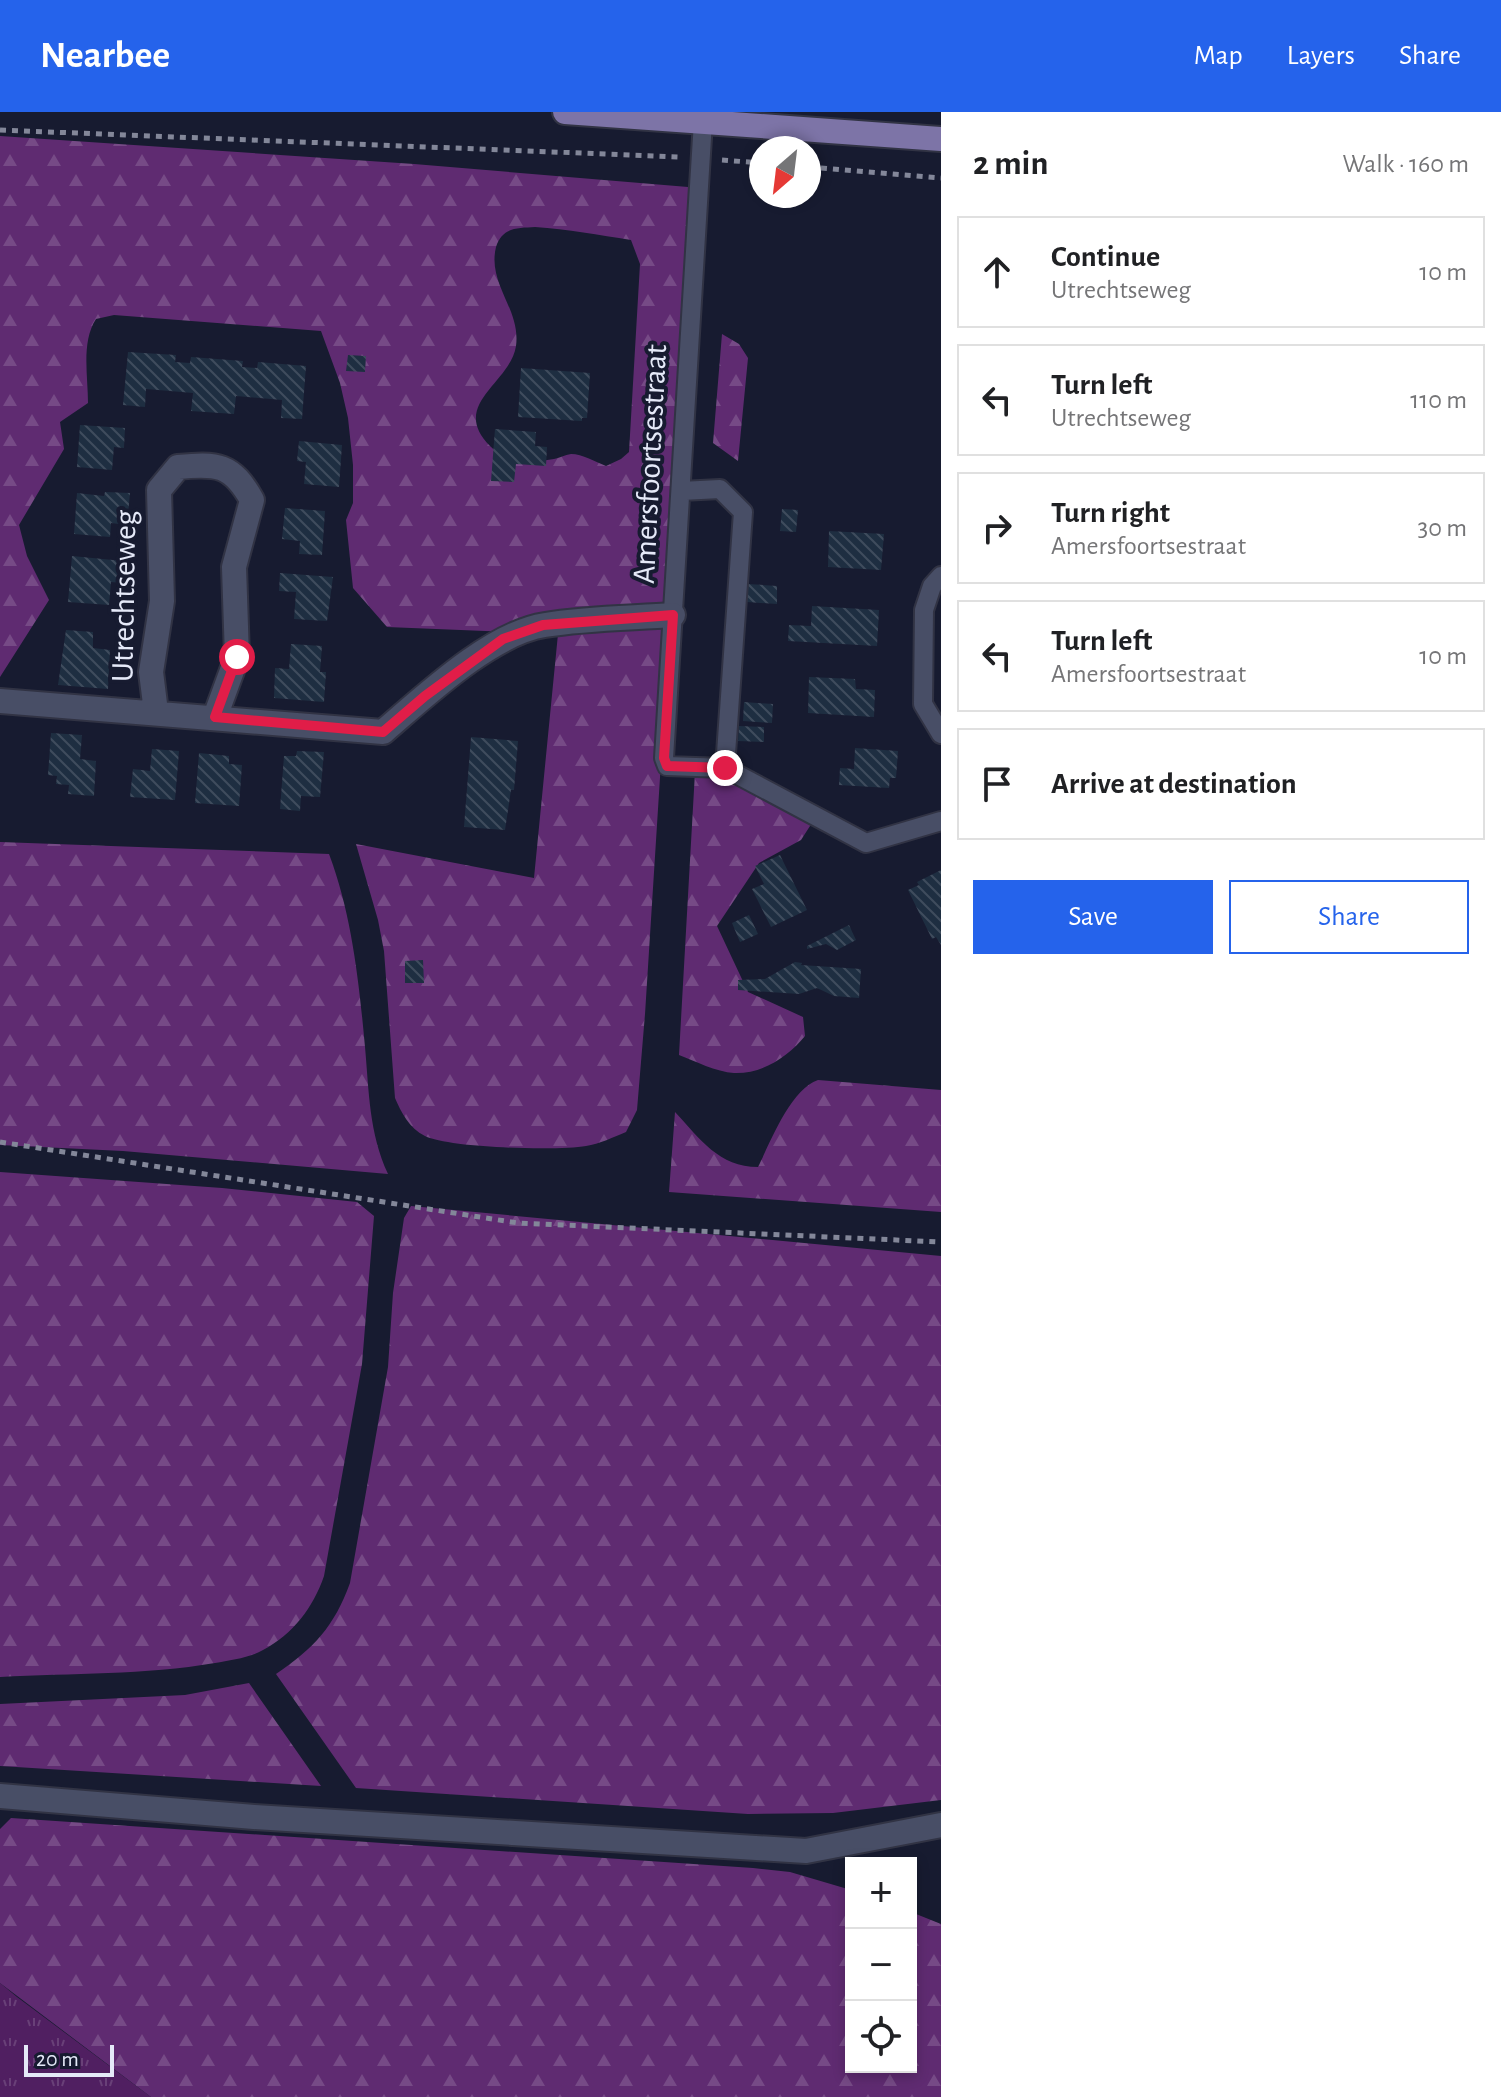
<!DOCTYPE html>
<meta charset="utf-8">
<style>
:root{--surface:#fff;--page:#f2f2f2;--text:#202124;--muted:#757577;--line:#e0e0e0;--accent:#2563eb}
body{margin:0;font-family:"Alegreya Sans",sans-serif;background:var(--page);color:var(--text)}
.controls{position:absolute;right:24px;bottom:24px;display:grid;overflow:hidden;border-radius:0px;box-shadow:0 4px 12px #0003}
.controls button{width:72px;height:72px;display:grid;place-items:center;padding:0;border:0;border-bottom:2px solid var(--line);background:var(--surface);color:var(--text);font:40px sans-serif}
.compass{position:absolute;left:749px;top:24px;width:72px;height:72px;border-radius:50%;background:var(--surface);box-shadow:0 4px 12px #0003;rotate:208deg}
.scale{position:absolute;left:24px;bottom:20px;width:90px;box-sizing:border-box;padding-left:8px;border:4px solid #e5e9f8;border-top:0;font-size:22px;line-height:28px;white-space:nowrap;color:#e5e9f8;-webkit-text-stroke:6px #171b30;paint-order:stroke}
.stop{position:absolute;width:24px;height:24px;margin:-18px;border:6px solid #e11d48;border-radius:50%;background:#fff}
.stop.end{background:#e11d48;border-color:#fff;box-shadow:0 2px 8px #0008}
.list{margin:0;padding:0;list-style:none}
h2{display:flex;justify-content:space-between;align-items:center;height:104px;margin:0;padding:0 32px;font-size:34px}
h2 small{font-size:26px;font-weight:400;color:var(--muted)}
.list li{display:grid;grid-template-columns:52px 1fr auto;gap:24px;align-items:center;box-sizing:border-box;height:112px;margin:0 16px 16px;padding:0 16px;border:2px solid var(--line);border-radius:0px}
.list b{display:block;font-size:30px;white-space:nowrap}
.list p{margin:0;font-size:26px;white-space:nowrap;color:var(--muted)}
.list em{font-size:26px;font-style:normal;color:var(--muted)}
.actions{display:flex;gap:16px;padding:24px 32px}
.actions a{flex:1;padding:18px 0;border:2px solid var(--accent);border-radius:0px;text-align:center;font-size:28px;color:var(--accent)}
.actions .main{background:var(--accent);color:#fff}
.icon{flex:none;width:44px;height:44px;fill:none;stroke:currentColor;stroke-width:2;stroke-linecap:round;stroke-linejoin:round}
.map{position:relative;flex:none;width:941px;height:1985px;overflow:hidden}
header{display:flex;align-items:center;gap:48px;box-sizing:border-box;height:112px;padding:0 40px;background:var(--accent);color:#fff}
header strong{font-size:38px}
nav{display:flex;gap:44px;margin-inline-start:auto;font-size:28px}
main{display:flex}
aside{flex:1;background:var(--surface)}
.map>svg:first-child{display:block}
.grass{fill:url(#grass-tufts)}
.forest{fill:url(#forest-firs);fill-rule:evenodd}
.building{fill:url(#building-back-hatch)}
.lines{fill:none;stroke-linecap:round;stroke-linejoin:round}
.lane-casing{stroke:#313344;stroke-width:22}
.street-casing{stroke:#313344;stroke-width:28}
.primary-casing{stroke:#313344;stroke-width:28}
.path{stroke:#838799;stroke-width:5;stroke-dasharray:6 6;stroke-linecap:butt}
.lane{stroke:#484e66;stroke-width:18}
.street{stroke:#484e66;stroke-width:24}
.primary{stroke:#7d74a7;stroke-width:24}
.route{stroke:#e11d48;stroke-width:10}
.labels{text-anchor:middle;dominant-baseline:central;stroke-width:8;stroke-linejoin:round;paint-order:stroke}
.street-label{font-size:32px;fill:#e5e9f8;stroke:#171b30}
</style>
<header>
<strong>Nearbee</strong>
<nav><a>Map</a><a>Layers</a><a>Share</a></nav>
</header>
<main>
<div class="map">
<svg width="941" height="1985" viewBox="0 0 941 1985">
<defs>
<pattern id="grass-tufts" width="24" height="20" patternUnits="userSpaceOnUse" patternTransform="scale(2)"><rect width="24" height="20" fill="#501f61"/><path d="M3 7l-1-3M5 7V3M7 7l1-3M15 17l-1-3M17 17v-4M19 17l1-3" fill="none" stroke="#694078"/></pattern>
<pattern id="forest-firs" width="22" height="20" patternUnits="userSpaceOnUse" patternTransform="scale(2)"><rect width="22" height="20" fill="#5f2b71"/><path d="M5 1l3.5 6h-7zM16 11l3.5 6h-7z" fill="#764a86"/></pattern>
<pattern id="building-back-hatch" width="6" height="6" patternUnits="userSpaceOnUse" patternTransform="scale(2)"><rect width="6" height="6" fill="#1e2e41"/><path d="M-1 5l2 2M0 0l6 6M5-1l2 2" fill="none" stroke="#3f4c5d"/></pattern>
</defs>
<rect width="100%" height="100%" fill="#171b30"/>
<path class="grass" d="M0,1871L17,1885L151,1985H0Z"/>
<path class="forest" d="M0,24L414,52L688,75L690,115L672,476L645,902L637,998L626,1020C614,1025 599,1032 586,1034C557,1039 449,1036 425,1024C409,1016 401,1000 395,986L384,839L378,808L356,732L534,766L558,522L387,515L353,476L346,408L353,391V353L348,306L340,271L321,219L114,203L96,207C81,230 88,264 88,291L60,310L64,337L19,413L27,444L49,488L0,565ZM535,115C568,117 599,123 631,128L640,152L629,340L621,347L606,354C596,350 582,342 571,342C565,343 559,346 554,347C533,351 505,350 490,334C449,292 510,272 516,234C521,197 487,172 496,135C502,115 518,116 535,115Z
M722,222L739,232L748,246L738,349L713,331Z
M695,660L719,661L819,700L801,728L759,751L717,814L748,880L803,905L805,924C788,945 762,962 734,961C716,960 695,949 679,943Z
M0,730L329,742C352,803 359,870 365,935C369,979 369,1021 388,1062L123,1039L0,1033Z
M818,968L941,978V1100L669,1080L675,1000C700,1027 719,1055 758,1055C771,1029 790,978 818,968Z
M0,1060L222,1076L357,1090L374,1104L362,1252L324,1464C313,1496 293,1522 263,1538C249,1546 230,1548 215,1551C145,1563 71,1561 0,1565Z
M411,1094L941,1144V1688L833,1701L748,1702L356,1676L276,1562C314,1536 334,1515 350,1471L388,1255L393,1181L404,1106Z
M249,1571L321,1674L0,1654V1592L185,1583Z
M11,1706L753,1756L790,1760L851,1778V1955H911V1800L941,1812V1985H151L0,1871V1717Z"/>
<path class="building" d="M128,240L176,243L175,250L190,251L191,245L243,249L242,255L257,256L258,250L306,254L302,307L281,306L282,288L236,284L234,302L191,299L193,281L170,279L146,277L145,295L123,293Z
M348,243L366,244L365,260L346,259Z
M521,256L590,261L587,306H582V309L518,305Z
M80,313L125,316L124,336L114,335L112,358L77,355Z
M495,317L536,320L535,334L547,335L546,354L516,352L514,370L491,369Z
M299,329L342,333L339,375L304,372L306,350L297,349Z
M105,380L130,381L127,413L111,411L110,425L74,422L77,381L104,384Z
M285,396L325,399L322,443L299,442L300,429L282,427Z
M782,397L798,398L796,420L780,419Z
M829,419L884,422L881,458L828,455Z
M72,444L123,449L122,471L111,470L109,493L68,490Z
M280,461L333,465L327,509L294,507L296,480L279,479Z
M748,472L777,474V492L747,490Z
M812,494L879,498L877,534L788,529L789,513L811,514Z
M66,518L93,520V536L110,538L108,577L58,573Z
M291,532L322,534L320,560H326L324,590L274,586L275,556L289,557Z
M809,565L855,567L856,577L875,578L874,605L808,601Z
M744,590L773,592L772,611L743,609Z
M739,614L764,615V630L738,629Z
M51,621L82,623L80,647L96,649L94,684L68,682L69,673L56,672L57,664L48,663Z
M471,625L518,629L514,678H511L505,718L464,715Z
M855,636L898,639L896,666H890L889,676L839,673L840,656L854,657Z
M152,637L179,639L175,688L130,685L133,657L150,659Z
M297,639L324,640L320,685L301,684L300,699L280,697L284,644H296Z
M199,641L229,644V652L242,653L239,694L195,691Z
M780,743L807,798L771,815L752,777L764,772L755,754Z
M941,758V833L936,825L932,827L908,778L919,773L917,770Z
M749,803L758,822L740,830L732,811Z
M849,813L856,828L837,838L826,832L807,837V834Z
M423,848L424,871H405V849Z
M795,850L802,851L801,853L861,857L859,886L834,884L817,876L799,882L738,878V868L765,867Z"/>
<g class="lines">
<g class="lane-casing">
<path id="lane" d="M703,9L664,646L667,654L725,656L866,731L941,709
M681,379L720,377L743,400L725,656
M941,464L932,474L924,498L923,592L941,622"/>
</g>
<g class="street-casing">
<path id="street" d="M0,589L383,620C424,585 491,521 545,513C587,506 631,506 673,503
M156,600L151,560L162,489L159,378L178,355C217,351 232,352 252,388L234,455L237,545L215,605
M0,1684L254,1705L806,1739L941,1713"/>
</g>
<g class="primary-casing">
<path id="primary" d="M565,0L941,27"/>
</g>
<path class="path" d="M0,18L680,45
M722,48L761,51
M809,55L941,66
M0,1030L518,1111L941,1130"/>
<use href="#lane" class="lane"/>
<use href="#street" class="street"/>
<use href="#primary" class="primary"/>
</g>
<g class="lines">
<path class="route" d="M237,545L215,605L383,620L425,584L503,527L543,513L673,503L664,646L667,654L725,656"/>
</g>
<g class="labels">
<g class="street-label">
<text transform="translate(650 352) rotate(-87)">Amersfoortsestraat</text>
<text transform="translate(124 484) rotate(-89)">Utrechtseweg</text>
</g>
</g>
</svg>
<div class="controls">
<button>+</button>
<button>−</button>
<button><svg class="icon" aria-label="locate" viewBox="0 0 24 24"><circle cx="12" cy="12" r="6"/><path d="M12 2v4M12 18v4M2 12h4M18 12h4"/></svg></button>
</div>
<svg class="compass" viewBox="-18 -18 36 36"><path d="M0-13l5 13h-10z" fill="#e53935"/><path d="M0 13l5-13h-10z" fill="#757577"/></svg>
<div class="scale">20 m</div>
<div class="stop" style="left:237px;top:545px"></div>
<div class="stop end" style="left:725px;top:656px"></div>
</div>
<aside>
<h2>2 min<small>Walk · 160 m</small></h2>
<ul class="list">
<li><svg class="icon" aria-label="ahead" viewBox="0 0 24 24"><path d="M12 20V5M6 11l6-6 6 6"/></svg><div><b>Continue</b><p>Utrechtseweg</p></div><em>10 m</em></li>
<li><svg class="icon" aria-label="left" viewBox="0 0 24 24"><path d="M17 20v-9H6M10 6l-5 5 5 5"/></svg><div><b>Turn left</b><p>Utrechtseweg</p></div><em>110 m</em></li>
<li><svg class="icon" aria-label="right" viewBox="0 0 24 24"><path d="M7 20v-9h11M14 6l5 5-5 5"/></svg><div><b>Turn right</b><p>Amersfoortsestraat</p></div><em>30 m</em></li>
<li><svg class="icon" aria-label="left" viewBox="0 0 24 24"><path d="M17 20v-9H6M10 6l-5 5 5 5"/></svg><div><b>Turn left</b><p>Amersfoortsestraat</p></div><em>10 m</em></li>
<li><svg class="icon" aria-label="arrive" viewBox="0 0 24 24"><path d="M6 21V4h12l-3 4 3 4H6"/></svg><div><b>Arrive at destination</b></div></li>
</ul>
<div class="actions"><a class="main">Save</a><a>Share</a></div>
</aside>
</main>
